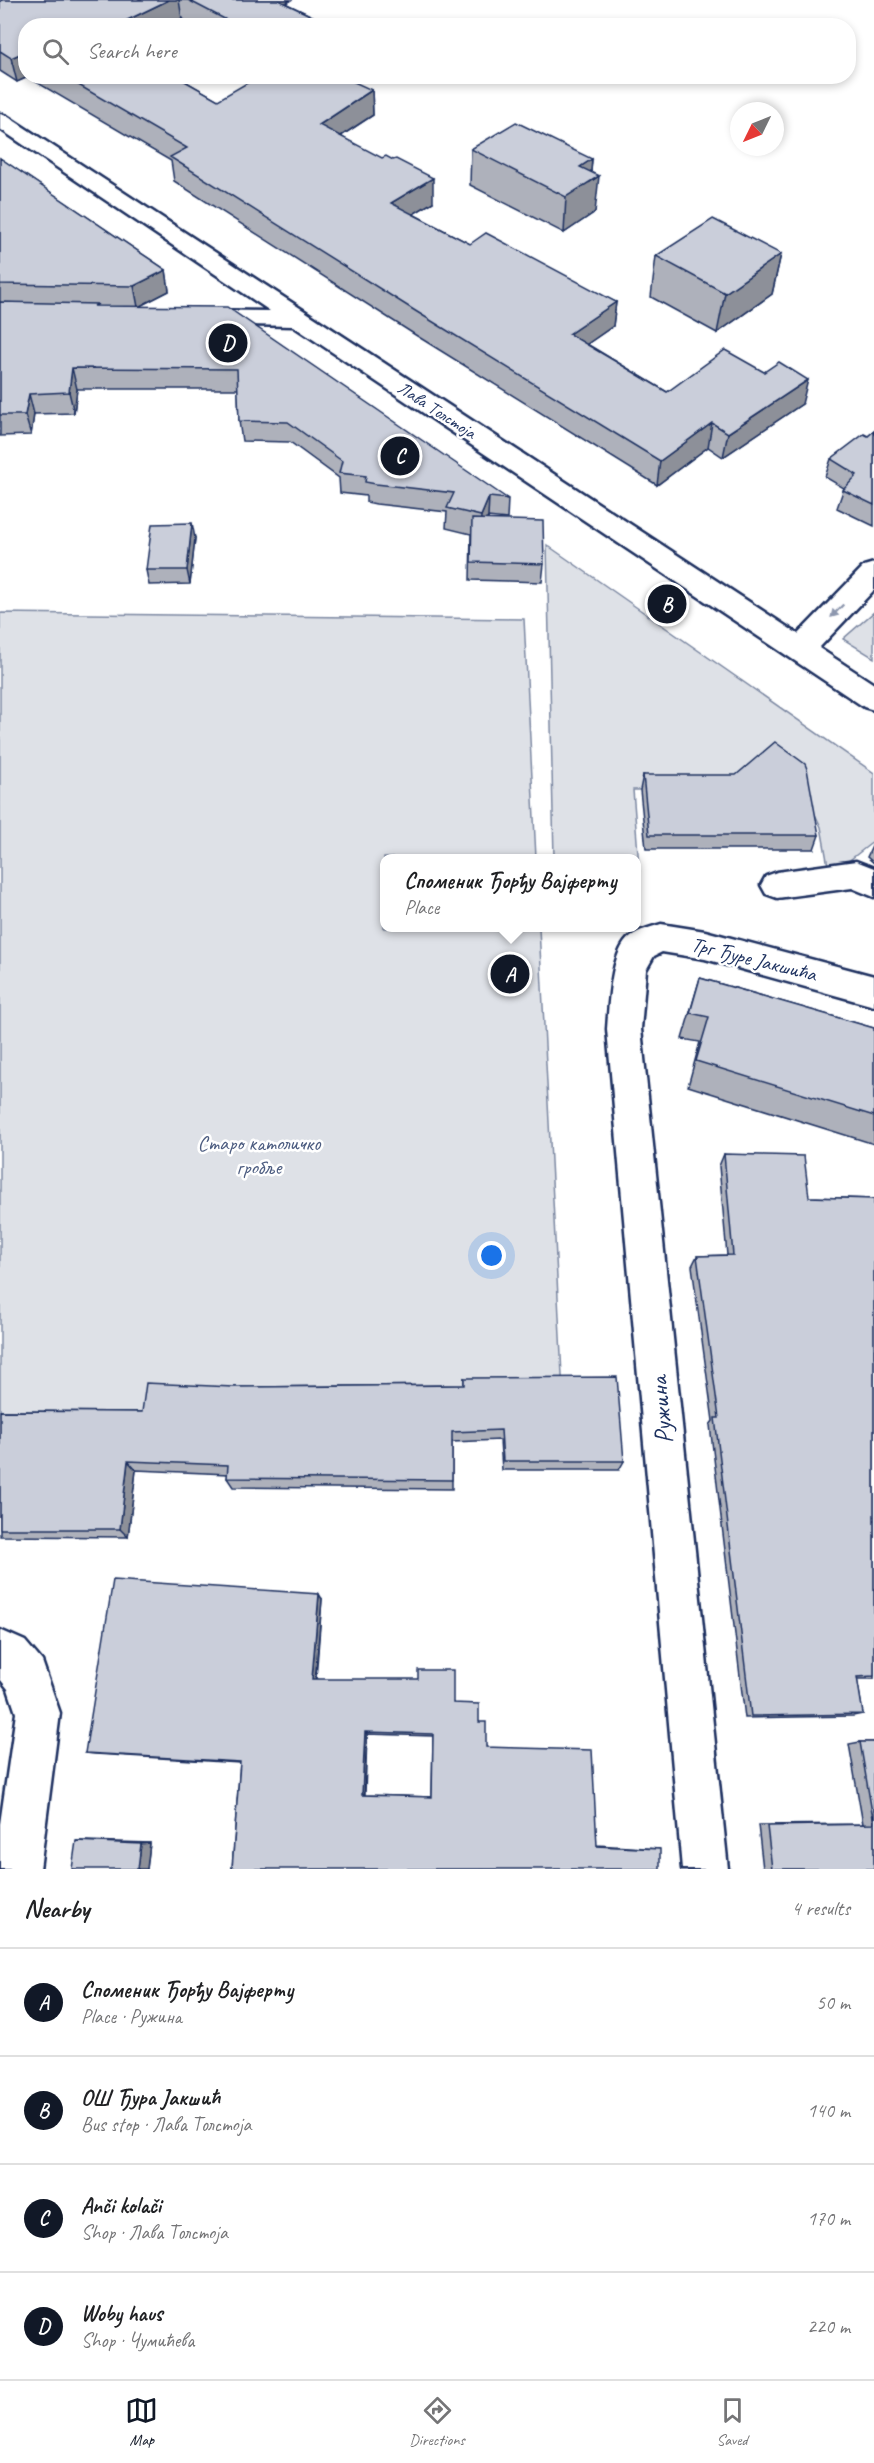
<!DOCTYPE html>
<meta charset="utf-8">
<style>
:root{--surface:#fff;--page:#f6f6f6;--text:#202124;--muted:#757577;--line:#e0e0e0;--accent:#111827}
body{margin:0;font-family:Caveat,sans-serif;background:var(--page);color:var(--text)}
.compass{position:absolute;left:730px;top:102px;width:54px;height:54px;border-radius:50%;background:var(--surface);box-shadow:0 3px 9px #0003;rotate:227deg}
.you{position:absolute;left:492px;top:1256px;width:21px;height:21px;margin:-15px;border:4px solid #fff;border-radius:50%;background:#1a73e8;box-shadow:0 0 0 9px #1a73e833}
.badge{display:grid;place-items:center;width:39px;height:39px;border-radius:50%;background:var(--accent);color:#fff;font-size:20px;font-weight:700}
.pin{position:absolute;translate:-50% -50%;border:3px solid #fff;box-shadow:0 2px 6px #0006}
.popup{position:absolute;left:380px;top:854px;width:261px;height:78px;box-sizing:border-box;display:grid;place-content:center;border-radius:12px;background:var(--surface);filter:drop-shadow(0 2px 4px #0005);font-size:20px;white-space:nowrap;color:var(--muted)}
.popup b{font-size:22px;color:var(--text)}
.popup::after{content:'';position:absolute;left:50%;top:100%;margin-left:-12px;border:12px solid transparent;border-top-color:var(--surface)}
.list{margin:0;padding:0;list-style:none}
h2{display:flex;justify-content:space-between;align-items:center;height:78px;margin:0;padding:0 24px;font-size:26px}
h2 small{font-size:20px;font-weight:400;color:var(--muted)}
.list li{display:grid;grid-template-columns:39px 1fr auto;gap:18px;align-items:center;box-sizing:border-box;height:108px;padding:0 24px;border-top:2px solid var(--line)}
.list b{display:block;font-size:22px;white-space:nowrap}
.list p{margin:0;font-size:20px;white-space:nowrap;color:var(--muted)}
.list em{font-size:20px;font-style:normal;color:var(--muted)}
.icon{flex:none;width:33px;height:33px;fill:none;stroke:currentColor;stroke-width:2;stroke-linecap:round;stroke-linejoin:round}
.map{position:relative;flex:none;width:874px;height:1869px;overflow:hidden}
.search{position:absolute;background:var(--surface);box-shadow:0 3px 9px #0003;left:18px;right:18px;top:18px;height:66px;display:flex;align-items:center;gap:15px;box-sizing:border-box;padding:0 21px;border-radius:24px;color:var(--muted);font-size:22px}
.sheet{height:510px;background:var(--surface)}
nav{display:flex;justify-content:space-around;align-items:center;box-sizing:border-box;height:84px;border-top:2px solid var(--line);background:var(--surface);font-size:16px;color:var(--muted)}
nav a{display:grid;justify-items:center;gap:3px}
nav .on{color:var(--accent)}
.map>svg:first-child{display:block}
.green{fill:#dee1e7;stroke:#7c88a2;stroke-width:1.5}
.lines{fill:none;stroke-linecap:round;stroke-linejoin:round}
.minor-casing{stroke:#1b2f5e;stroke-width:5}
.minor{fill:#fff;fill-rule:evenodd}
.wall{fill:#aeb1bb;stroke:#1b2f5e;stroke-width:1.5;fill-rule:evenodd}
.shaded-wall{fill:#8d9099;stroke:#1b2f5e;stroke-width:1.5}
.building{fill:#caceda;stroke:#1b2f5e;stroke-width:1.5;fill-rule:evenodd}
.oneway{fill:#8d97ae}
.labels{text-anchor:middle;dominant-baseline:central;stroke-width:5;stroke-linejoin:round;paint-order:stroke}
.far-street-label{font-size:18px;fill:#1b2f5e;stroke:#fff}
.street-label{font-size:21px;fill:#1b2f5e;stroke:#fff}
.park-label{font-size:21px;fill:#4c5c80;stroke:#fff}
.near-street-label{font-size:26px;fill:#1b2f5e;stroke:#fff}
</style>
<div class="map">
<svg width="874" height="1869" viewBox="0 0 874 1869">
<rect width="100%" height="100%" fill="#fff"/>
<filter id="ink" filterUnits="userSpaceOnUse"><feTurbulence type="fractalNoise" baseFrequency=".0167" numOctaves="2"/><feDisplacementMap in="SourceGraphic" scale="12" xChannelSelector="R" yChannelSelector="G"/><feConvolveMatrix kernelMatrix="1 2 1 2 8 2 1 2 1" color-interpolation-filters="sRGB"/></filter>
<g filter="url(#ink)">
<path class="green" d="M547,545L874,773V841L842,866H828L821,827L803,789L633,790L640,879H636V858H554Z
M874,612V658L843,639Z
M0,613L524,619L536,858H384V928H539L564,1414L0,1415Z"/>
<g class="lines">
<g class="minor-casing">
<path id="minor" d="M0,114L7,116L798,634L864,566L874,563V590L819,648L874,684V710L864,707L293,326L199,324L191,322L187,317L191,312L199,310L270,311L0,129Z
M856,861L874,868V897L852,888L777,898L766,894L761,885L766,876L777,872Z
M661,924L705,931L874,976V1006L705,959L662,952L654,956L646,970L641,1029L728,1869H682L607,1029C609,1005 610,951 631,936C639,930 652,927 661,924Z
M0,1630L25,1641L42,1661L60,1713L40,1869H0V1824L16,1713L8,1689L0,1679Z"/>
</g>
<use href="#minor" class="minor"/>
</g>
<path class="wall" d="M2,0H291L285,3L333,26H194L182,19L26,26V76H176L218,100L372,90L373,115L341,136L433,202L413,214L470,244L616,302L613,326L587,344L667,392L802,404L723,457L708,447L657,485L417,336L174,181L171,161L28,77L17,82L0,71V1Z
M471,149L592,159L591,172L595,212L564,233L470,185Z
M0,158L166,270L169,291L139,306L508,499L507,519L488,517V519L544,564L542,582L470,580L471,534L446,528L447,512L376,504L366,502V496L340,493L339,478L290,442L242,441L239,421L238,389H77L74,413L34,414L31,435L0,436Z
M781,254L772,294L717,333L651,297L656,256Z
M874,431V526L837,508L844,488L825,477L831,459L868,436Z
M195,538L190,584L149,585L146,570Z
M643,775L819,835L814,849H646L640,790Z
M874,842V863L867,857Z
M700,978L874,1028V1144L688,1086L700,1042L682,1039Z
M724,1154L809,1197L874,1199V1679H857L863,1714L853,1716L745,1718L710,1425L713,1421L692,1266L697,1256L727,1255L719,1166Z
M464,1378L624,1461L619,1470H502L500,1440L452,1442V1489L233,1487L227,1478L228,1474L136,1470L128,1537L0,1536V1411L142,1412L233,1387L464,1385Z
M322,1599L316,1679L453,1703L479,1722L486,1747L597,1845L660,1849L232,1869L240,1763L95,1754L85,1753ZM367,1734L433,1736L432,1797L365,1795Z
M860,1742H874V1869H763L758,1825L863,1824L849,1744Z
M76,1841H86L150,1843L147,1869Z"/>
<path class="shaded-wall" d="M169,0H179L182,19L169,26H115Z
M261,0H291L263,16Z
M22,53L26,66V76L28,77L17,82L11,58Z
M372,90L373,115L321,149L319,125Z
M592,159L590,182L599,176L595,212L564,233L566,197L580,167Z
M433,178V202L392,227L391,203Z
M781,254L772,294L717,333L725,293Z
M166,270L169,291L138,307L134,286Z
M616,302L613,326L567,358L569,334Z
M72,368L77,389L74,413L69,392Z
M808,380L802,404L723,457L728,433Z
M29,394L34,414L31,435L25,415Z
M712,423L708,447L657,485L660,461Z
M489,497L488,517L480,536L481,516Z
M192,523L195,538L190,584L187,570Z
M128,1461L136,1470L128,1537L120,1529Z
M319,1594L322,1599L315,1682L312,1679Z
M365,1732L367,1734L364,1796L362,1795Z
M150,1843L147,1869H138L141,1844Z"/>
<path class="building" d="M2,0H169L115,26H26V55L22,53L11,58L0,51V1Z
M188,0H278L333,26H238Z
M63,76H176L218,100L259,76H341L372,90L319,125L382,158L386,156L393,160L396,159L433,178L391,203L470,244L486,233L616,302L569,334L667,392L725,350L764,372L779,362L808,380L728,433L712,423L660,461L417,312L170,157L187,148Z
M516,122L592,159L580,167L599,176L566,197L471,149Z
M0,158L166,270L134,286L0,284Z
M713,219L781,254L725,293L656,256Z
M0,302L98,304L94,306L227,307L508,499L489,497L481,516L447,508L454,493L376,484L365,482L366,476L339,473L342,461L288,422L239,421L237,369L72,368L69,392L29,394L25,415H0Z
M874,431V505L843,490L857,475L831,459L864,434L868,436Z
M472,519L543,521L544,564L471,562Z
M192,523L187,570H146L152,524Z
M775,742L805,764L807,769L819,835H649L643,775H736Z
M700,978L874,1028V1116L696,1061L709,1017L690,1013Z
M724,1154L804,1156L809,1197L874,1199V1676L857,1677L863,1714L751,1716L715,1418H719L697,1256L733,1255Z
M617,1377L624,1461H503L501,1430L452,1432V1480L227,1478L228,1465L128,1461L120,1529H0V1411L142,1412L146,1383L233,1387L464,1385V1378Z
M113,1580L319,1594L312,1679H418V1670H453V1703L479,1704V1722H486V1747L592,1750L597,1846L660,1849V1869H232L240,1762L85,1753ZM365,1732L433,1734L432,1797L362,1795Z
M860,1742H874V1869H772L767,1826L874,1824Z
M76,1841L141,1844L138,1869H72Z"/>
<defs><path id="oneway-solid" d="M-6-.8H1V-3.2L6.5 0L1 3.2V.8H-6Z" transform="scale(1.5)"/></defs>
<use class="oneway" href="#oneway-solid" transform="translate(837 611) rotate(134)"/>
</g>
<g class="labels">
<g class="far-street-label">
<text transform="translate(437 410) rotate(33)">Лава Толстоја</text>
</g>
<g class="street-label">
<text transform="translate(754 959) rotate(14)">Трг Ђуре Јакшића</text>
</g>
<g class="park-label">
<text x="259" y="1143">Старо католичко<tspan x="259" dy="24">гробље</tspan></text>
</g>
<g class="near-street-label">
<text transform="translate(661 1410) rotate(-95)">Ружина</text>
</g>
</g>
</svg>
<svg class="compass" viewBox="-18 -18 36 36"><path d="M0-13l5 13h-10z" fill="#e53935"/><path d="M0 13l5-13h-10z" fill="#757577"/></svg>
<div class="you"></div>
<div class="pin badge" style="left:510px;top:974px">A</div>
<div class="popup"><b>Споменик Ђорђу Вајферту</b>Place</div>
<div class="pin badge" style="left:667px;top:604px">B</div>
<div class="pin badge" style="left:400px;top:456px">C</div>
<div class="pin badge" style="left:228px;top:343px">D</div>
<div class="search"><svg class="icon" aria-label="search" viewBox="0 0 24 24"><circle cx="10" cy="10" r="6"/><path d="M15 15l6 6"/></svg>Search here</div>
</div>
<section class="sheet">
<h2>Nearby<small>4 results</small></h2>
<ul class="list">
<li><span class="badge">A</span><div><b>Споменик Ђорђу Вајферту</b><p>Place · Ружина</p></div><em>50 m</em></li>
<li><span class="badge">B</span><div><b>ОШ Ђура Јакшић</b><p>Bus stop · Лава Толстоја</p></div><em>140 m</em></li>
<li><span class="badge">C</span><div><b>Anči kolači</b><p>Shop · Лава Толстоја</p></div><em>170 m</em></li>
<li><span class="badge">D</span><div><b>Woby haus</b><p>Shop · Чумићева</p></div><em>220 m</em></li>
</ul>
</section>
<nav>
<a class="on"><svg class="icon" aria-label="map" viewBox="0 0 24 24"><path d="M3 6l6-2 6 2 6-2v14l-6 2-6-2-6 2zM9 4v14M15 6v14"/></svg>Map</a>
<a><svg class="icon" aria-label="directions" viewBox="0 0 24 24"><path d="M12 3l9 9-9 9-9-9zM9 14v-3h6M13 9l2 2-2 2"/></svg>Directions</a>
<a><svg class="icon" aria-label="saved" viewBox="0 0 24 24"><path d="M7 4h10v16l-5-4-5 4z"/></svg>Saved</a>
</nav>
